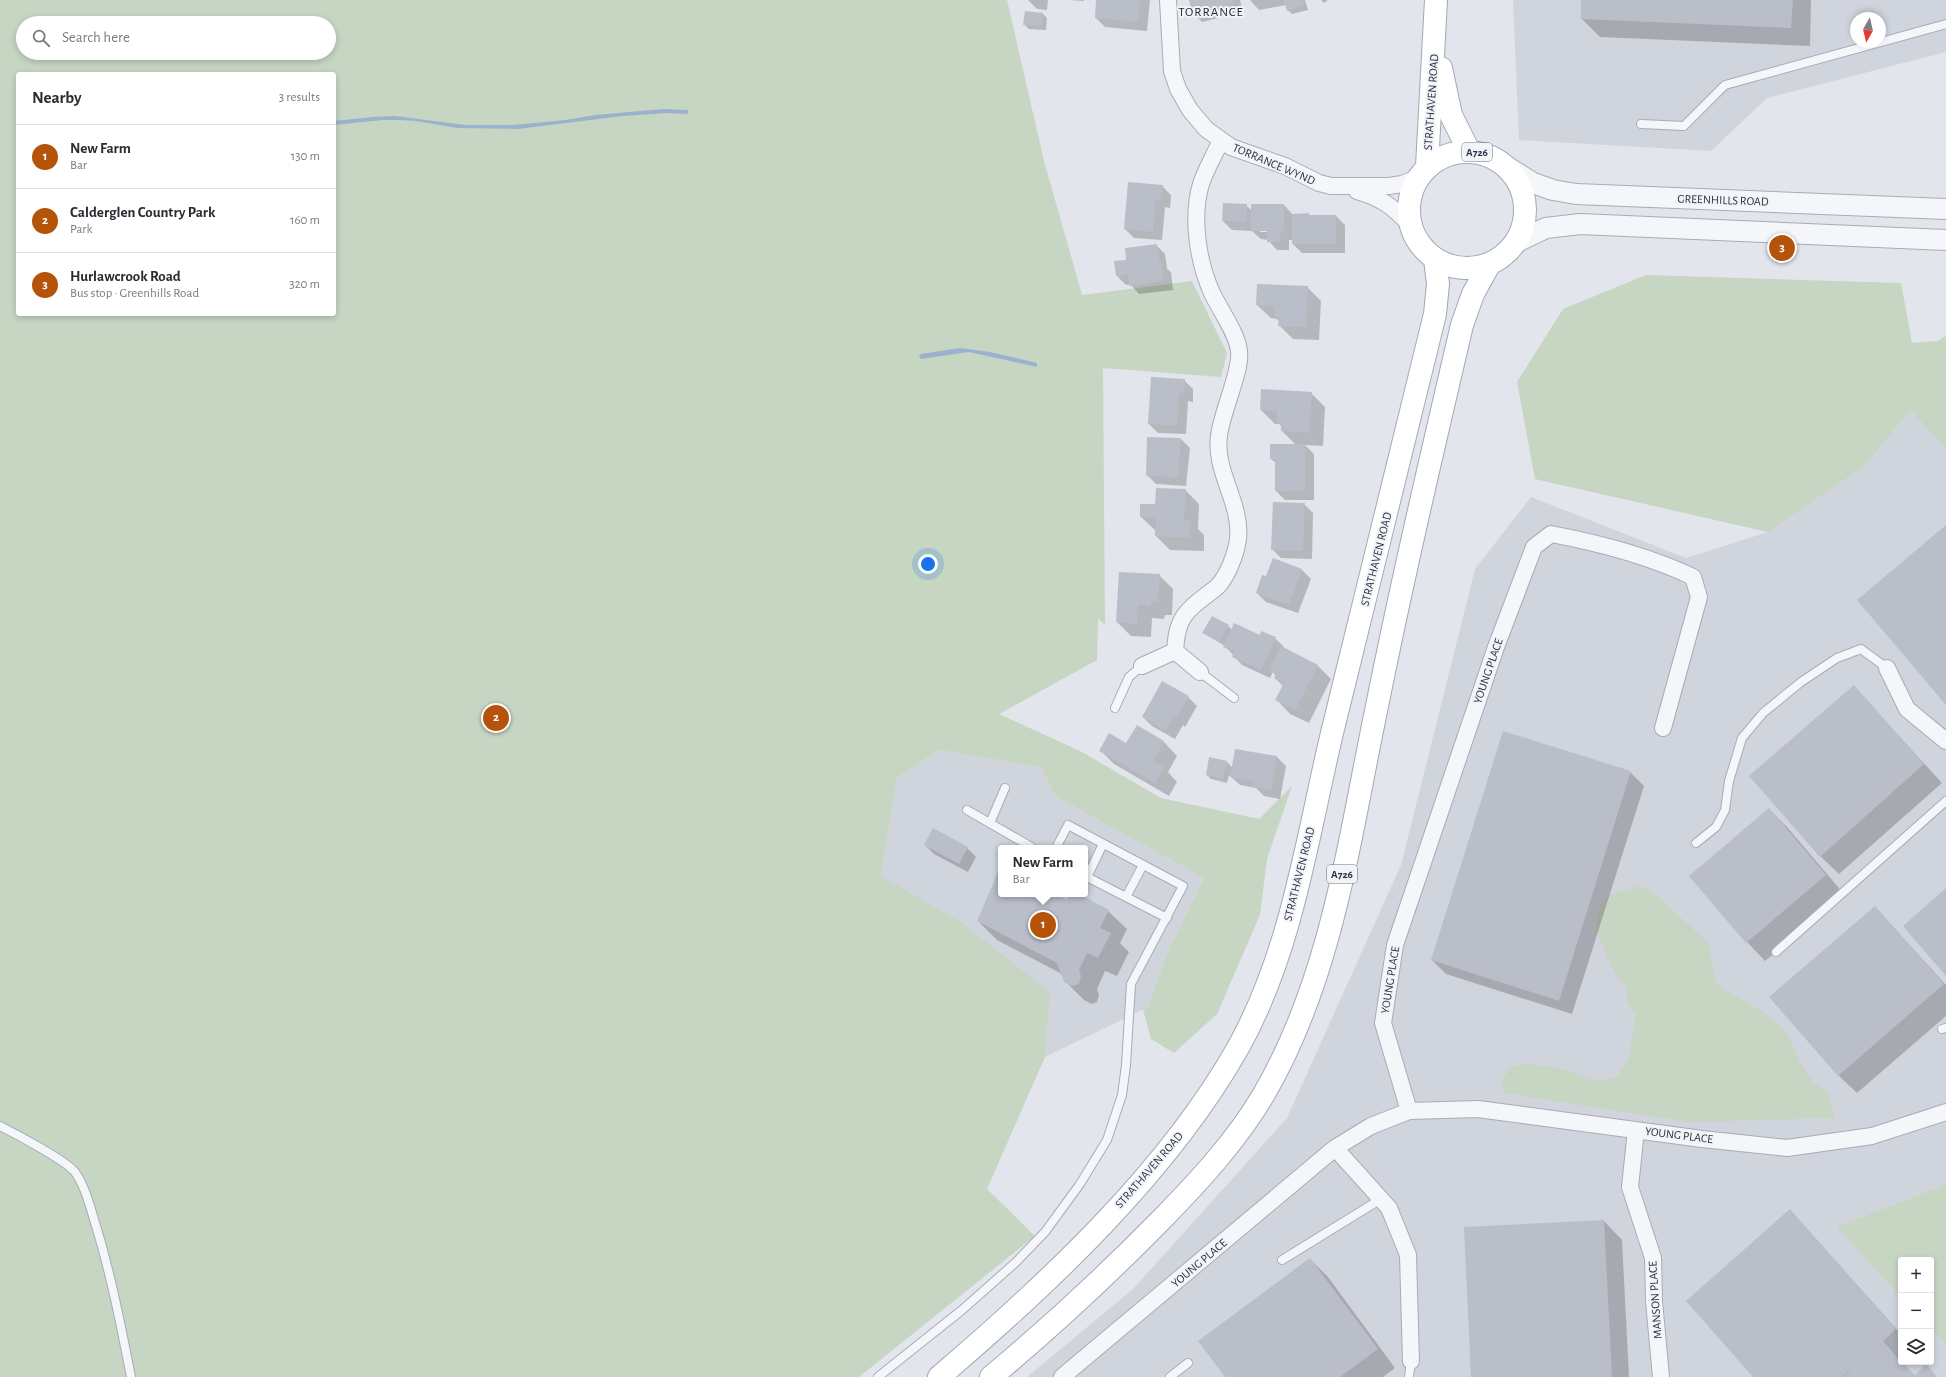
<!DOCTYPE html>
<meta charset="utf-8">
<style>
:root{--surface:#fff;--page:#f7f7f7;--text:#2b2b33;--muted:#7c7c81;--line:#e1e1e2;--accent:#b45309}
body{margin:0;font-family:"Alegreya Sans",sans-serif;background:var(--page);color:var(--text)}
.controls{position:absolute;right:12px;bottom:12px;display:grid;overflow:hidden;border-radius:4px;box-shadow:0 2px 6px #0003}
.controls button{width:36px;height:36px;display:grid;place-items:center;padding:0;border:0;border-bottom:1px solid var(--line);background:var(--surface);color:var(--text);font:20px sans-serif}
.compass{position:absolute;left:1850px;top:12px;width:36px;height:36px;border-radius:50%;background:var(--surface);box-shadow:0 2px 6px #0003;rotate:188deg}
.you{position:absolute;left:928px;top:564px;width:14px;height:14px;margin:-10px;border:3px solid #fff;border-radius:50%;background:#1a73e8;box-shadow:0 0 0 6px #1a73e833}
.badge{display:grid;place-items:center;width:26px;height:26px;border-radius:50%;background:var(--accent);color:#fff;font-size:13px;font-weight:700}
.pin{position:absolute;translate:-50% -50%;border:2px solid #fff;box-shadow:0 1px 4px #0006}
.popup{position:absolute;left:998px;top:845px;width:90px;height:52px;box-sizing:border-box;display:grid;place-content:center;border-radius:4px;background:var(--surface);filter:drop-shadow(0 1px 3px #0005);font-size:13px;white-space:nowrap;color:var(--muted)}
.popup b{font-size:15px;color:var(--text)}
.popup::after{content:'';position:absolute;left:50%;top:100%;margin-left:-8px;border:8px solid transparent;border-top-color:var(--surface)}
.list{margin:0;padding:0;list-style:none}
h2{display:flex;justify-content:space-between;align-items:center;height:52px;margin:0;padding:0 16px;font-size:17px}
h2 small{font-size:13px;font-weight:400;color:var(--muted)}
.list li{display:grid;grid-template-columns:26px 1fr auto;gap:12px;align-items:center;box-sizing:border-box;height:64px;padding:0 16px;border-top:1px solid var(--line)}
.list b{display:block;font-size:15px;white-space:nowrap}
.list p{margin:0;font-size:13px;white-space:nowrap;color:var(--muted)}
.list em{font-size:13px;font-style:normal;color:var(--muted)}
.icon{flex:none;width:22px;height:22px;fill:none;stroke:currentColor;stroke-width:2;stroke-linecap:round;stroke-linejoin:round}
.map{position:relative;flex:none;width:1946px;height:1377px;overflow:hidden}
.search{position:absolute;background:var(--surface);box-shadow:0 2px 6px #0003;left:16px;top:16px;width:320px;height:44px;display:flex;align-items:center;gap:10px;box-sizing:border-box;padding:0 14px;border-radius:22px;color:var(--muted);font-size:15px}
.panel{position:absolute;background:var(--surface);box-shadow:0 2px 6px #0003;left:16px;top:72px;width:320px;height:244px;border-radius:4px}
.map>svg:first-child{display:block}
.built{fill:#d0d4dd;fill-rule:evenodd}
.green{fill:#c7d5c3;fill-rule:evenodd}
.water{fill:#9cb2cc}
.shadow{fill:#0003;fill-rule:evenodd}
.building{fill:#b9bec9}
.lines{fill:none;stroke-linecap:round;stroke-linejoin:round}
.service-casing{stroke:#a7acb6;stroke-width:10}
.minor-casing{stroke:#a7acb6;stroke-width:18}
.tertiary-casing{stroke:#a7acb6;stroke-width:22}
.primary-casing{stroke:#a1a9b7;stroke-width:24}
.service{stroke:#f5f6f9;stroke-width:8}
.minor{stroke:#f5f6f9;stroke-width:16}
.tertiary{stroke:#f5f6f9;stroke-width:20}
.primary{stroke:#fff;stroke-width:22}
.labels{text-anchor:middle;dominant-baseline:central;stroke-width:4;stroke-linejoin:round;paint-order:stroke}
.shield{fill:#f2f4f8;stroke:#656c7a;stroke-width:1}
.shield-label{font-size:11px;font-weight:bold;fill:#293244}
.street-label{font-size:12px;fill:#293244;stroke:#f2f4f8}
.neighbourhood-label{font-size:13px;letter-spacing:1px;fill:#1c2335;stroke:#f2f4f8}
</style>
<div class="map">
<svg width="1946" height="1377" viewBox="0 0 1946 1377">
<rect width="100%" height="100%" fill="#e2e5eb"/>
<path class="built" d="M1513,0H1946V52L1767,98L1711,151L1519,140ZM1856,18H1880V42H1856Z
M1910,410L1946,449V1184L1836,1227L1901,1297V1362H1931V1329L1946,1345V1377H1027L1133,1289L1287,1118L1401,865L1475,569L1531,497L1686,558L1768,532L1865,466Z
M939,750L1041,767L1055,796L1204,878L1166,956L1148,1007L1045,1057L1050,992L881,876L897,778ZM1001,848H1085V894H1001Z"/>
<path class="green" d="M0,0H1007L1044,161L1082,295L1192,281L1227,353L1221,377L1103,368L1105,625L1098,618L1097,660L999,714L1082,752L1161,798L1259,819L1292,786L1267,859L1260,915L1217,1014L1174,1053L1151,1039L1143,1009L1148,1007L1166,956L1204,878L1055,796L1041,767L939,750L897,778L881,876L962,923L1050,992L1045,1057L987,1189L1035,1236L859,1377H0ZM23,23H329V53H23ZM18,74H334V314H18Z
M1646,275L1901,283L1912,343L1938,341L1946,336V449L1910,410L1865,466L1768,532L1535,479L1517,382L1563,309Z
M1639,886L1658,896L1709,944L1716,984L1765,1013L1788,1034L1799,1060L1813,1082L1828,1091L1835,1118L1688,1122L1505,1093L1501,1083L1510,1066L1532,1064L1567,1070L1594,1081L1616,1078L1629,1058L1636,1015L1628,1003L1625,986L1615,974L1596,930L1600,906L1608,895Z
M1946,1184V1345L1931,1329V1260H1901V1297L1836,1227Z"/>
<path class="water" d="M663,109L688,110V114L669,113L623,116L518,129L457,128L416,121L400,120H383L334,125V121L373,117L395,116L465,125H513L565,120L595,115Z
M960,348L990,352L1037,363V367L969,352L921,359L919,356L921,354Z"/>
<path class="shadow" d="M1028,0H1048L1047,10L1037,9Z
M1068,0H1084V1Z
M1097,0H1150L1147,31L1105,27L1096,18Z
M1190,0H1240L1243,12L1202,22L1193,13Z
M1305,0L1308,10L1292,14L1288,10L1286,5L1259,10L1250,0Z
M1321,0H1328L1324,3Z
M1582,0H1811L1810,46L1600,37L1582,19Z
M1043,14L1047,18L1046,30L1029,29L1024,24Z
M1162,186L1171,195L1170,208L1165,207L1162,240L1134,238L1125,229Z
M1246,205L1252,211L1284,205L1293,215L1336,216L1345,225V253H1302L1293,244V240H1289V250H1277L1268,240L1261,239L1252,231L1232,230L1223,221ZM1260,230H1272V232H1260Z
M1156,245L1165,254L1167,269L1171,272L1173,290L1139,294L1130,284L1126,285L1117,276Z
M1307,287L1321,301L1319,340L1293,339L1279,325V321L1277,319L1271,318L1257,305Z
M1184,380L1193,389V402L1188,401L1186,434L1158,433L1149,424Z
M1311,393L1325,407L1323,446L1305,445L1314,454V500H1285L1276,491V463L1271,459L1296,445L1282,431V427L1279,424H1275L1261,410Z
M1181,439L1190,448L1186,486L1156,484L1147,475Z
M1185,490L1199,504L1198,529L1204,535V551L1170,550L1156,536V531L1141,517L1156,505Z
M1304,504L1313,513L1312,559L1281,558L1272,549Z
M1302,570L1311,579L1298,613L1266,602L1257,593L1267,577Z
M1159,575L1173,589L1172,615H1165L1164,619L1152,618L1151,637L1131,636L1117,622Z
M1228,626L1232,630L1275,638L1284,647L1283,649L1317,665L1331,679L1309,723L1290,714L1277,700L1283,686L1275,678L1276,676L1273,672L1270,678L1242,665L1225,646L1204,633Z
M1854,687L1942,783L1839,874L1820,856Z
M1188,697L1197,706L1185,727L1183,725L1175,739L1152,726L1143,717Z
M1137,727L1164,742L1177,756L1168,772L1177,782L1169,796L1114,764L1100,750L1127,744Z
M1277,757L1286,766L1280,799L1264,796L1256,788L1240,785L1229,775L1227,783L1211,779L1207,775L1227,762L1232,767Z
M1630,772L1644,786L1572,1014L1446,974L1432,960Z
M1769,809L1787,827L1844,894L1765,961L1747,942L1690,876Z
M925,845L967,848L976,857L968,872L934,854Z
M1001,894H1052L1067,902L1072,894H1077L1108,911L1127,929L1120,943L1129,952L1117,976L1105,971L1097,989L1099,995L1097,1002L1092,1004L1084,1000L1065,981L1062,974L997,940L978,921Z
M1875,907L1946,985V1016L1857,1093L1838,1075Z
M1790,1210L1901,1334V1362L1915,1376L1937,1377H1754Z
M1604,1221L1622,1240L1629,1377H1472Z
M1310,1259L1328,1277L1395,1368L1383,1377H1226Z"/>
<path class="building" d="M1096,0H1140L1138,22L1095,18Z
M1189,0H1233L1234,4L1192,14Z
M1284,0H1303L1304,6L1287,11Z
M1581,0H1793L1791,28L1581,19Z
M1025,11L1043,13L1042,26L1023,25Z
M1128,182L1163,185L1161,199H1156L1153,232L1124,229Z
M1223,203L1247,204L1246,222L1222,221Z
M1251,204H1284V231H1281L1280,242H1267V231H1251Z
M1309,213V215H1336V244H1292V214Z
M1157,244L1159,262H1162L1164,281L1129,286L1128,274L1116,276L1114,261L1126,260L1125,248Z
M1257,284L1308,286L1306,327L1278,326L1279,318L1274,317V306L1256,305Z
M1151,377L1185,379L1184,393H1179L1177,426L1148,424Z
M1261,389L1312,392L1309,433L1281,431V424L1277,423V411L1260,410Z
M1147,437L1181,438L1178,477L1146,476Z
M1270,444H1305V491H1275V459H1270Z
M1156,488L1186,489L1184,520L1191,521L1190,538L1155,536L1156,518L1140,517V504H1155Z
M1273,502L1305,503L1303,551L1271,550Z
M1946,525V705L1857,600Z
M1273,558L1302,569L1289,605L1256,593L1262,575L1266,576Z
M1119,572L1160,574L1158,602L1151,601V606L1138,605L1137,624L1116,622Z
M1212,616L1229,625L1219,642L1202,633Z
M1234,623L1260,635L1261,631L1276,637L1261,670L1232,657L1234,652L1223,647Z
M1281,646L1318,665L1295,710L1275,700L1284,683L1274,678L1276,674L1269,670Z
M1162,681L1189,696L1176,718L1173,717L1166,731L1142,717Z
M1854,685L1924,764L1820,857L1749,776Z
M1137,725L1164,741L1153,761L1164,767L1155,783L1099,751L1109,733L1126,743Z
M1503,731L1631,771L1559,1001L1431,960Z
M1235,749L1277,756L1271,790L1253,787L1254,781L1230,777Z
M1209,757L1227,761L1223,779L1206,775Z
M1769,808L1826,875L1746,943L1689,876Z
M933,828L968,847L959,864L924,845Z
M1001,865V894H1055L1067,900L1071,894H1079L1109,910L1100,928L1111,933L1098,958L1087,953L1079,970L1081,976L1079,984L1072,986L1064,982L1057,963L977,921Z
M1946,888V976L1903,926Z
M1875,906L1944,984L1838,1076L1769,997Z
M1790,1209L1896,1329L1883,1341L1901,1362L1915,1375L1926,1364L1937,1377H1843L1860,1361L1842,1377H1753L1686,1301Z
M1604,1220L1612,1377H1471L1464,1227Z
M1310,1258L1378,1349L1340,1377H1225L1198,1341Z"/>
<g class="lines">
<g class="service-casing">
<path id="service" d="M1641,124L1684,126L1725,85L1946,24
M1200,672L1234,698
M1115,708L1129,677L1142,666
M967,810L1033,848
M990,823L1005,788
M1696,843L1716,827L1725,810L1729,781L1742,738L1763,713L1801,682L1837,658L1861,649L1887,668
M1085,876L1167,918
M1087,877L1103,844
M1126,897L1143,865
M1776,952L1946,801
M1942,1029L1946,1028
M0,1126C16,1134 65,1160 75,1172C86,1188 90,1207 96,1226C111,1275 121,1326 131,1377
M1282,1260L1381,1199
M878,1377L962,1310L1015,1263L1045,1232L1080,1184L1107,1140L1122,1095L1126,1065L1131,984L1183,886L1068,825L1056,848
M1170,1377L1188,1363
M1409,1377L1411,1361"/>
</g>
<g class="minor-casing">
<path id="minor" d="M1168,0L1172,71L1178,89L1190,110L1206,129L1231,147L1285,166L1319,183L1331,186H1389L1402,184L1417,178
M1357,191C1382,198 1393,207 1410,225
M1142,666L1175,651
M1887,668L1907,709L1946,741
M1200,672L1175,651C1176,638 1177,627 1184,616C1193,603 1207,596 1218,586C1228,575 1236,554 1238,539C1242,503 1214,472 1219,436C1221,414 1242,370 1239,351C1237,333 1220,310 1212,293C1198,262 1191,217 1201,184C1206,169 1215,154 1221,140
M1409,1111L1383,1023L1395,945L1496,647L1534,547L1551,534C1599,543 1649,556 1693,577L1699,597L1663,728
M1636,1130L1630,1187L1653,1258L1654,1301L1661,1377
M1335,1148L1389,1208L1408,1255L1411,1361
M1062,1377L1335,1148L1371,1126L1409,1111L1478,1109L1702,1139L1787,1148L1872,1136L1946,1112"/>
</g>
<g class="tertiary-casing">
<path id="tertiary" d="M1506,166L1533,183L1553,190L1576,194L1946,209
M1515,243L1546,228L1580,224L1946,240"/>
</g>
<g class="primary-casing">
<path id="primary" d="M1441,68L1451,115L1469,151
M1409 210a58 58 0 1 1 116 0a58 58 0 1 1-116 0Z
M1427,166L1436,0
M939,1377C1048,1284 1169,1171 1239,1046C1292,950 1307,838 1332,733C1366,593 1401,454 1435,314L1438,284L1435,259
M991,1377C1051,1327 1108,1274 1162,1219C1200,1180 1237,1140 1264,1094C1332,977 1349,840 1376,711C1402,581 1432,453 1462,325L1473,294L1490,263"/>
</g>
<use href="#service" class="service"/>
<use href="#minor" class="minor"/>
<use href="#tertiary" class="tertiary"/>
<use href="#primary" class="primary"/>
</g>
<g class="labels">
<g class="shield">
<rect x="1462" y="143" width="30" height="18" rx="3"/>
<rect x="1327" y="865" width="30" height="18" rx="3"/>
</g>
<g class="shield-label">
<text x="1477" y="152">A726</text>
<text x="1342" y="874">A726</text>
</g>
<g class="street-label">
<text transform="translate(1431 102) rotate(-86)">STRATHAVEN ROAD</text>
<text transform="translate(1274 164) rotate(23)">TORRANCE WYND</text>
<text transform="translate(1723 200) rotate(2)">GREENHILLS ROAD</text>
<text transform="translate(1376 559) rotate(-76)">STRATHAVEN ROAD</text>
<text transform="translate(1488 671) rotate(-71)">YOUNG PLACE</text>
<text transform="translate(1299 874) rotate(-76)">STRATHAVEN ROAD</text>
<text transform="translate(1390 980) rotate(-81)">YOUNG PLACE</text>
<text transform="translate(1679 1135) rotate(7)">YOUNG PLACE</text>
<text transform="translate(1149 1170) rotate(-49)">STRATHAVEN ROAD</text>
<text transform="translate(1199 1263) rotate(-40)">YOUNG PLACE</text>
<text transform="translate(1655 1300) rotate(-94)">MANSON PLACE</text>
</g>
<g class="neighbourhood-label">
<text x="1211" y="12">TORRANCE</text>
</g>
</g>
</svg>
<div class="controls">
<button>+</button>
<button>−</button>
<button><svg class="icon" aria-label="layers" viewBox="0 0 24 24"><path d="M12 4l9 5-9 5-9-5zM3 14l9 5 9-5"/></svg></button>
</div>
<svg class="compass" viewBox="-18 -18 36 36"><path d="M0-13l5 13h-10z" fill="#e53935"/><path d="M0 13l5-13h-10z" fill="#7c7c81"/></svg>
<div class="you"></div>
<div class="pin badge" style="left:1043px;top:925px">1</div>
<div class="popup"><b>New Farm</b>Bar</div>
<div class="pin badge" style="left:496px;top:718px">2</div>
<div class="pin badge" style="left:1782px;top:248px">3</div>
<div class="search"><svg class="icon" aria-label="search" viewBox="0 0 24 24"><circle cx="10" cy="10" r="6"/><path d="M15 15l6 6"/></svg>Search here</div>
<section class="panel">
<h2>Nearby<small>3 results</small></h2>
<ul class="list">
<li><span class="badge">1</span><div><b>New Farm</b><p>Bar</p></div><em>130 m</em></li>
<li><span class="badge">2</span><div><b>Calderglen Country Park</b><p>Park</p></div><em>160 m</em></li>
<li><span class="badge">3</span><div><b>Hurlawcrook Road</b><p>Bus stop · Greenhills Road</p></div><em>320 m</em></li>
</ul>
</section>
</div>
